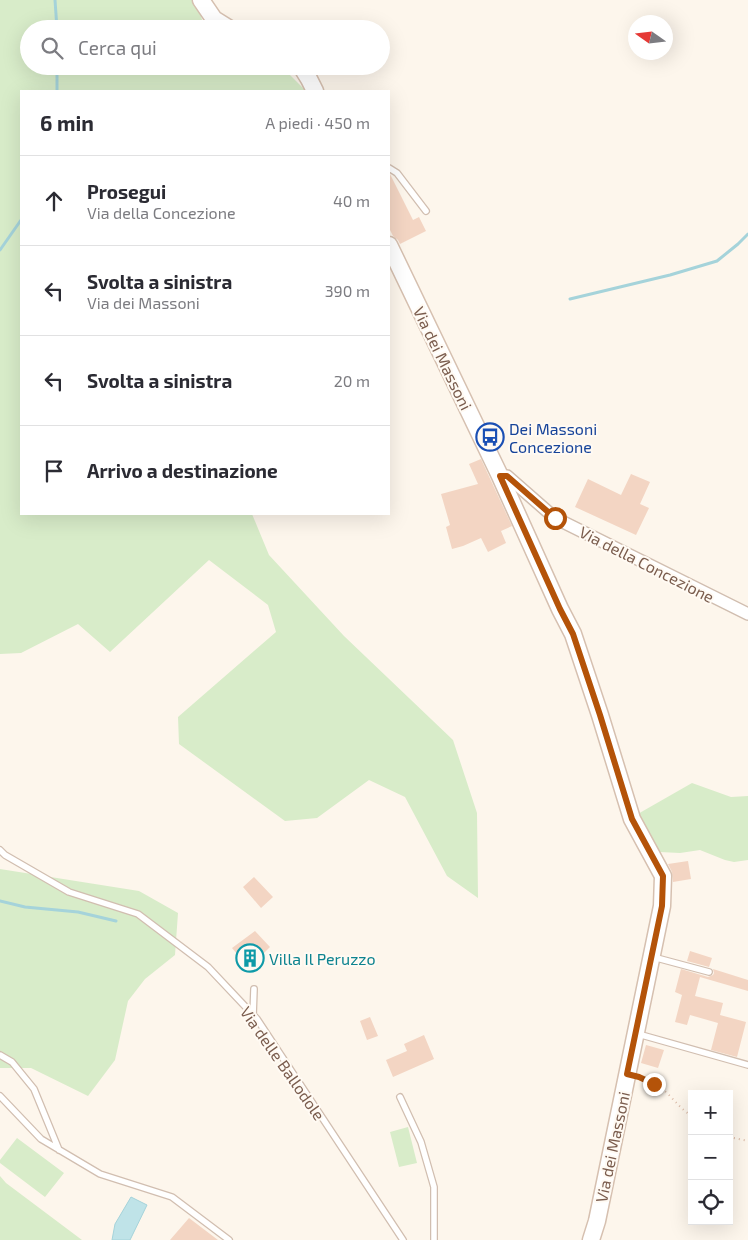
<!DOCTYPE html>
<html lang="it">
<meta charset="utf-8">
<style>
:root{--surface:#fff;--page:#f2f2f3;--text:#2b2b33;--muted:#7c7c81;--line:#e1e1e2}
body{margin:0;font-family:"Exo 2",sans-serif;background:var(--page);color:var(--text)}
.controls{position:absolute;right:15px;bottom:15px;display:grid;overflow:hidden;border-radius:0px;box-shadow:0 5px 20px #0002}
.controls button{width:45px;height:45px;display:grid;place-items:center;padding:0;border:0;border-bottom:1px solid var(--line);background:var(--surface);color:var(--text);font:25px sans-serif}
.compass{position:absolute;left:628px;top:15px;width:45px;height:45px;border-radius:50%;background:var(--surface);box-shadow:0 5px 20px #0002;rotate:284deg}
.stop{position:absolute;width:15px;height:15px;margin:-11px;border:4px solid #b45309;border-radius:50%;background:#fff}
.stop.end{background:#b45309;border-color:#fff;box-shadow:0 1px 5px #0008}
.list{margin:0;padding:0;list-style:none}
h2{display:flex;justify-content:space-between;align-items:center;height:65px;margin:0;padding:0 20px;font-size:21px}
h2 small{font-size:16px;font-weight:400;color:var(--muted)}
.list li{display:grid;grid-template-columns:32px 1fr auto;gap:15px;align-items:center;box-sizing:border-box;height:90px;padding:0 20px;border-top:1px solid var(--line)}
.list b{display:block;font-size:19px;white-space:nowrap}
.list p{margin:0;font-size:16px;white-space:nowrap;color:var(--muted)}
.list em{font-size:16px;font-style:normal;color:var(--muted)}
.icon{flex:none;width:28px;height:28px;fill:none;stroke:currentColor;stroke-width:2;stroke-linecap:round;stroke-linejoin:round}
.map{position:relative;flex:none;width:748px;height:1240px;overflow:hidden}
.search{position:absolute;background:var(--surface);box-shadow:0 5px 20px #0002;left:20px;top:20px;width:370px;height:55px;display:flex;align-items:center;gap:12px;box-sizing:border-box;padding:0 18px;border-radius:28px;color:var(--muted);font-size:19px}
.panel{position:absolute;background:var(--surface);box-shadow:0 5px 20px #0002;left:20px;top:90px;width:370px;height:425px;border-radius:0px}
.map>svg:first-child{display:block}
.green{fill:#d8ecc9}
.water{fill:#bfe3e8;stroke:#a5d3da}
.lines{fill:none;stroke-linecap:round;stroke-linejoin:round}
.stream{stroke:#a5d3da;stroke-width:3}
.building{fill:#f3d5c3}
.lane-casing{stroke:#d1beb0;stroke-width:8}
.street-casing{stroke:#d1beb0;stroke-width:14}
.secondary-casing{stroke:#d6c0b0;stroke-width:19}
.path{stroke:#d9b8a5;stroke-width:2;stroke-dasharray:1 4;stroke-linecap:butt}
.lane{stroke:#fff;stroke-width:5.5}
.street{stroke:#fff;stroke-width:11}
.secondary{stroke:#fff;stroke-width:16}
.route{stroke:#b45309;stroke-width:6}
.labels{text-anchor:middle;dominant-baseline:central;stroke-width:4;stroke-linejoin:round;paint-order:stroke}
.street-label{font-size:16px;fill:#7a5c4d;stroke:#fffaf3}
.transit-label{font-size:16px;fill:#164399;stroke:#fffaf3;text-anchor:start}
.culture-label{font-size:16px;fill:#0d838f;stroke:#fffaf3;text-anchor:start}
</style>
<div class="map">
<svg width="748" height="1240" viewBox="0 0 748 1240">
<rect width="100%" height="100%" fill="#fdf6ec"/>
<path class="green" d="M0,0H197L202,20L217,29H29V66H281L306,91H21V514H252L269,555L344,636L453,740L477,813L478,898L447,876L405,797L369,780L317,818L285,821L179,744L178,717L276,632L268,605L209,560L110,652L78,624L21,653L0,654Z
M692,783L731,797L748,796V860L734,862L725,860L700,850L680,853L660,852L636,815Z
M0,869L139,891L178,913L175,955L145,979L128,1001L115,1060L88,1096L31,1068H0Z
M408,1127L417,1163L399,1167L390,1132Z
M17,1138L64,1173L45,1197L0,1163V1160Z
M0,1176L6,1183L82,1240H0Z"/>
<path class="water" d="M131,1197L147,1205L130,1240H112L115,1224Z"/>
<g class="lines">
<path class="stream" d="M55,0L57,29
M57,91V66
M0,250L21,220
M570,299L670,275L717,261L738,244L748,234
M0,901L25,907L78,912L116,921"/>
</g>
<path class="building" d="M389,173L390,174L413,220L419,217L426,231L400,244L398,240L393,236L389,228Z
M481,459L512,526L501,531L506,543L488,552L481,538L463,546L452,549L446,527L450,525L441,494L478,484L469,464Z
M631,474L650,482L640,504L649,508L636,535L575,507L588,479L621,495Z
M688,861L691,879L673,882L672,872L668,864Z
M254,877L273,897L261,908L243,887Z
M255,931L270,947L249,968L232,948Z
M690,951L712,958L709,967L687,961Z
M681,969L708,977L713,975L714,973L713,969L748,980V991L700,977L695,996L723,1003L720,1015L746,1022L737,1057L711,1050L718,1023L690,1015L687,1025L675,1022L682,995L675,992Z
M370,1017L378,1036L367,1040L360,1021Z
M424,1035L434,1059L393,1077L386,1060L407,1051L404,1044Z
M646,1045L664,1050L658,1068L641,1063Z
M189,1218L218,1240H170Z"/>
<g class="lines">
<g class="lane-casing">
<path id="lane" d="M389,168L397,173L426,211
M0,850L5,855L69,892L138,914L208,967L257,1019L403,1240
M653,957L709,972
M253,1016L254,989
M638,1034L748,1065
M0,1055L12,1062L34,1089L59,1150
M0,1096L41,1139L100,1174L172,1197L229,1240
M400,1097L421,1142L434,1187V1240"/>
</g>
<g class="street-casing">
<path id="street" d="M500,476H507L555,518L748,614"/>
</g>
<g class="secondary-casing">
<path id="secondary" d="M201,0L214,19L230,29
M301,66L309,79L315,91
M389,245L500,476L560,609L573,634L600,715L632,819L663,876L662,906L597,1221L591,1240"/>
</g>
<path class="path" d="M639,1077C649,1082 660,1086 668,1094C676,1102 682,1110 692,1116
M729,1137L748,1141"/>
<use href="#lane" class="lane"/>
<use href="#street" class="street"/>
<use href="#secondary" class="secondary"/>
</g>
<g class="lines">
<path class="route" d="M555,518L507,476H500L560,609L573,634L600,715L632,819L663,876L662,906L627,1074L639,1077L654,1084"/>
</g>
<defs>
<g id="bus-ring" transform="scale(1.4375)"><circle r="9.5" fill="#fffaf3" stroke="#1a4fb4" stroke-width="1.5"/><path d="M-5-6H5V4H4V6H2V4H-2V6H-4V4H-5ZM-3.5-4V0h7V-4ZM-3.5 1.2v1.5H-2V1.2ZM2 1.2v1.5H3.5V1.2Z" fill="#1a4fb4"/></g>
<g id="building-ring" transform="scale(1.4375)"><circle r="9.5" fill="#fffaf3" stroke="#0f9aa8" stroke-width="1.5"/><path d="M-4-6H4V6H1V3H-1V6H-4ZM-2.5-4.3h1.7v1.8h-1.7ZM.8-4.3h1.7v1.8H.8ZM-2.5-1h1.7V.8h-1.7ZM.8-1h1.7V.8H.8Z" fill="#0f9aa8"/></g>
</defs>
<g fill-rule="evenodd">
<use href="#bus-ring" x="490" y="437"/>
<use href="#building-ring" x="250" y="958"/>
</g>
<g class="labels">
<g class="street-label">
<text transform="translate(443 358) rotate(64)">Via dei Massoni</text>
<text transform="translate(647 564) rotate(27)">Via della Concezione</text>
<text transform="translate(283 1063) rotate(55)">Via delle Ballodole</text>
<text transform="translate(612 1147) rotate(-78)">Via dei Massoni</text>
</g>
<g class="transit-label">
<text x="509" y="428">Dei Massoni<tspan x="509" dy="18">Concezione</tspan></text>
</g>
<g class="culture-label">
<text x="269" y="958">Villa Il Peruzzo</text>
</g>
</g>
</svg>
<div class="controls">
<button>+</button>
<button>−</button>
<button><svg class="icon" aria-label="locate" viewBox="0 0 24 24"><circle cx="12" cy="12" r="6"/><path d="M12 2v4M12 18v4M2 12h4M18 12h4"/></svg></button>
</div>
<svg class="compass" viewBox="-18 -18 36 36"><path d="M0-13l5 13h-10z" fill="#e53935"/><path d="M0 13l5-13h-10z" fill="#7c7c81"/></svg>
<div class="stop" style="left:555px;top:518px"></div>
<div class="stop end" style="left:654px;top:1084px"></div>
<div class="search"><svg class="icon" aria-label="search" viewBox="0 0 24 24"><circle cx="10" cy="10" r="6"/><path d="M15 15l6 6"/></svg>Cerca qui</div>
<section class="panel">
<h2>6 min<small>A piedi · 450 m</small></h2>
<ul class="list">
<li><svg class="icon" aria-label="ahead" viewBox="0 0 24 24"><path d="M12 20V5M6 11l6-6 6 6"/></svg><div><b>Prosegui</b><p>Via della Concezione</p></div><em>40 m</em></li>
<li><svg class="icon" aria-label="left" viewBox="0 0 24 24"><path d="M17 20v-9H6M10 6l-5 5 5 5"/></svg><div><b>Svolta a sinistra</b><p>Via dei Massoni</p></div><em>390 m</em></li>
<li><svg class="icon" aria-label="left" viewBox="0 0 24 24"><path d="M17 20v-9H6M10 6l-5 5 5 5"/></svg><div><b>Svolta a sinistra</b></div><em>20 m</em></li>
<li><svg class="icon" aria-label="arrive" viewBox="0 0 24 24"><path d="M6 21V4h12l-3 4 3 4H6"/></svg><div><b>Arrivo a destinazione</b></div></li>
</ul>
</section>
</div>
